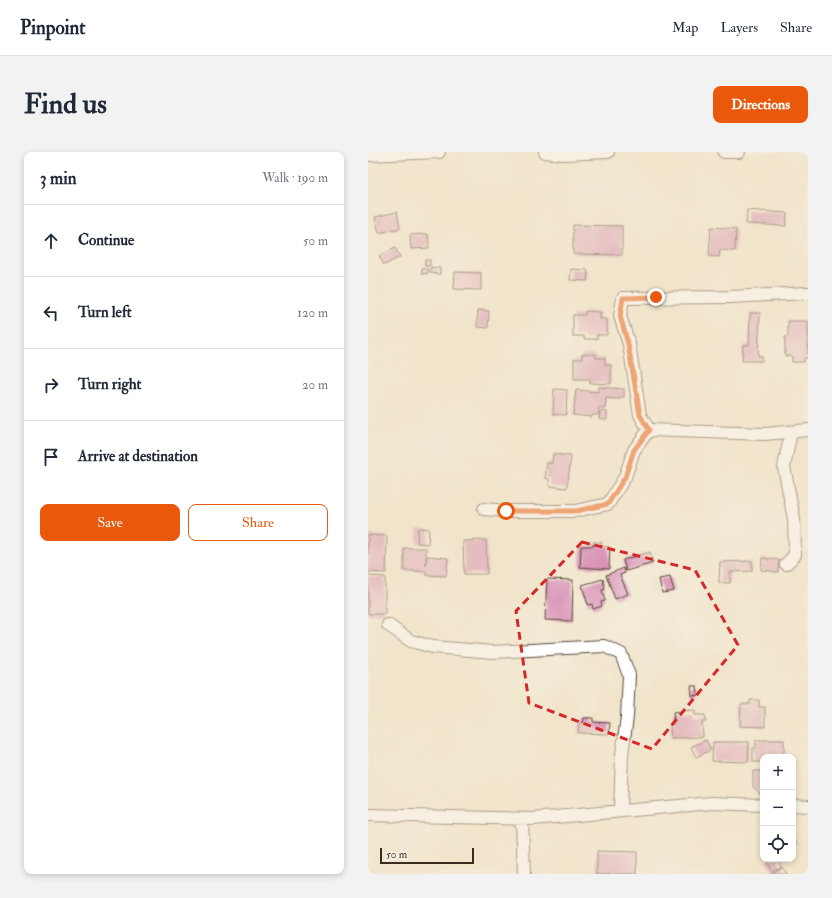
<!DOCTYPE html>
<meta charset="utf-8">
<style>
:root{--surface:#fff;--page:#f2f2f3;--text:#1f2937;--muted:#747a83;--line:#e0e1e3;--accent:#ea580c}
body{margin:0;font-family:"IM FELL Double Pica",serif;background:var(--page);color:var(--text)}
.controls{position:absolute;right:12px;bottom:12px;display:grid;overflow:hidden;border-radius:8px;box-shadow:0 2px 6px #0003}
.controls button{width:36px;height:36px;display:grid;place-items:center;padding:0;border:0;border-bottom:1px solid var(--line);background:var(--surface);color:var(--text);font:20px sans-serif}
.scale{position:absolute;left:12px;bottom:10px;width:94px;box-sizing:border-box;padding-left:4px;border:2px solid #3b2a1e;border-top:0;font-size:11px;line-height:14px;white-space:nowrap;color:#3b2a1e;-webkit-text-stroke:3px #f7f3e8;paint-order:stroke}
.stop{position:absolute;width:12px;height:12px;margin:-9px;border:3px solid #ea580c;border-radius:50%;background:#fff}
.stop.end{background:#ea580c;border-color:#fff;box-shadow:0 1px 4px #0008}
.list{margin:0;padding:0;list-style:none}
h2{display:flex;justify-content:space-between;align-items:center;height:52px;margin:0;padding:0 16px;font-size:17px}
h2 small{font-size:13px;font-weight:400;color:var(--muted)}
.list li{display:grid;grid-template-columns:26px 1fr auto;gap:12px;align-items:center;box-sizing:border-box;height:72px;padding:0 16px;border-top:1px solid var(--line)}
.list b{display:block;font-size:15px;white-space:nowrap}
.list em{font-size:13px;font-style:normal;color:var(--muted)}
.actions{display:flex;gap:8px;padding:12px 16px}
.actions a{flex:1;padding:9px 0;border:1px solid var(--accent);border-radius:8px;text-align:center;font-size:14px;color:var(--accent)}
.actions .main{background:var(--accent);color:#fff}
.icon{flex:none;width:22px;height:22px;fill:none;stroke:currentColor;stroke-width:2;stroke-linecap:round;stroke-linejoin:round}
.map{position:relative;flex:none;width:440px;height:722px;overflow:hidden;border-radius:8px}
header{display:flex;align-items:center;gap:24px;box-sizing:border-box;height:56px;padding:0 20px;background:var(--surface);border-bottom:1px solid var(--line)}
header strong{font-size:19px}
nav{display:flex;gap:22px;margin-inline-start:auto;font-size:14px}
.intro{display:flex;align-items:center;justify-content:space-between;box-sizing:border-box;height:96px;padding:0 24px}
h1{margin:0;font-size:28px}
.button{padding:10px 18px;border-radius:8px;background:var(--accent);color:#fff;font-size:14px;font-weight:700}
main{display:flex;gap:24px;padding:0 24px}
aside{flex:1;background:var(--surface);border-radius:8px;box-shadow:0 2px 6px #0003}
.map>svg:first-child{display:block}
.building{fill:#d78db4}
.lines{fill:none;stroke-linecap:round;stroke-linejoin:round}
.minor-casing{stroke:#564638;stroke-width:14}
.minor{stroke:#fff;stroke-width:12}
.route{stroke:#ea580c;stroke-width:5}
.marked{fill:none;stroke:#d62828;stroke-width:3;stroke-dasharray:8 5;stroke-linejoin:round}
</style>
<header>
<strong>Pinpoint</strong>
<nav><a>Map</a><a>Layers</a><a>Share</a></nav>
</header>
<div class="intro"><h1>Find us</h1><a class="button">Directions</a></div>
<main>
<aside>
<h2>3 min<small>Walk · 190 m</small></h2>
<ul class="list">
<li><svg class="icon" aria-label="ahead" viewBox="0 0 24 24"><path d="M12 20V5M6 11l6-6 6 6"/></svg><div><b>Continue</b></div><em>50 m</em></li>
<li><svg class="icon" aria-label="left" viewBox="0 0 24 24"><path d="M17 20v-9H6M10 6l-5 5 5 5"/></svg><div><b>Turn left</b></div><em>120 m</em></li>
<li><svg class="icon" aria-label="right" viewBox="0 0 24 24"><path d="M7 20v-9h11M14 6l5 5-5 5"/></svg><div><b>Turn right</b></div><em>20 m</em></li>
<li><svg class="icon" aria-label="arrive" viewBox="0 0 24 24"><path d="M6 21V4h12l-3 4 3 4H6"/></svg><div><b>Arrive at destination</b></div></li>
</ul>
<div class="actions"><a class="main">Save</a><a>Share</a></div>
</aside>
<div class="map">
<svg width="440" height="722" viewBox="0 0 440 722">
<rect width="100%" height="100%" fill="#f7f3e8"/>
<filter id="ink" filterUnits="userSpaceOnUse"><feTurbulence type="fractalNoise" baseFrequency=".025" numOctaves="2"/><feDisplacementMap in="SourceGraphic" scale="8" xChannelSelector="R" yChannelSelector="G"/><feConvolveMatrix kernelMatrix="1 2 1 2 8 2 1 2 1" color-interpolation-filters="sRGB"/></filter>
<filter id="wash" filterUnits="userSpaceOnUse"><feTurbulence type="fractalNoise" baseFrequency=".012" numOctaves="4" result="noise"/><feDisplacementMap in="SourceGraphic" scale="16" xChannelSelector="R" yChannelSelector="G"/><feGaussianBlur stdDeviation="0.9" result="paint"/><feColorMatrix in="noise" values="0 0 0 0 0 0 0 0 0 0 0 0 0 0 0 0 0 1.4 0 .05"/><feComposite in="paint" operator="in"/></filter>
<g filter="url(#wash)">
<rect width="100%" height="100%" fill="#f1e4ca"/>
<g id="blocks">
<path class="building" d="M379,58L419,61L418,74L378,72Z
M29,60L32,76L11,81L7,65Z
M205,73L254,74V103L205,102Z
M343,75L368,77L367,99L352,98L351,105L341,104Z
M60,82L61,96L43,97L42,83Z
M27,96L32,105L16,113L11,104Z
M57,108H62V114H57Z
M63,115L72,116V122L62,121Z
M54,117H60V121L54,122Z
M203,117L220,118L219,129L202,128Z
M87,120L113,121V138L86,137Z
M110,158L121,159L120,176L109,175Z
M217,159L232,160V167H239V183H229V187H216V184H205V163H217Z
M382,161H392L390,204H394V209H374L375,193H381Z
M420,169H440V206H436V210H424V204H417V185H420Z
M214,202H227L228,206H237V213H243V232L222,231V227H206V207H214Z
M230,235L256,237V245H252V247L238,246L237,257L231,256L230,263H224V265L205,263L208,238L230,240Z
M186,237L199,238L198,263L185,262Z
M232,259L239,260V268L231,267Z
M185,302L203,304L199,336L181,334V327L177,326L179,311H184Z
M50,376L61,377L60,392L49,391Z
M0,383L19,384L18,421L0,420Z
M118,388L119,422H96L95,389Z
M226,390H234L233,394L242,395L241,417L212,415L213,394H226Z
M36,396H58V414L59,404L80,406L78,424L58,423V419H36Z
M282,400L285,411L258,419L255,408Z
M394,406L411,408L410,420L393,418Z
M384,409V419L362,420V431H351L352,410Z
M256,416L257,421L252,423L260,442L247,447L238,423Z
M0,424L17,425V462H0Z
M302,425L306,439L294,441L291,427Z
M179,427L205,428L204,469L177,468Z
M235,427L237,437L234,438L237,449L233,450L234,454L225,457L224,452L220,453L214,433Z
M323,534H329L330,543L324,544Z
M382,548H391V555H397V575L372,574L373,552H382Z
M327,558V563H337L338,570H334L335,585L303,586L302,573L306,572L305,560Z
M216,566H225V570L242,571L241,582L210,581L211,571H215Z
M338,588L343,598L328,605L323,595Z
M388,588H416V605H395V610H385V596H388Z
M345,590H381L380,610L344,609Z
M385,619H395V642H393L385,635Z
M425,685L429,692L425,694Z
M229,699L269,700V722H229Z
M398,707H410L413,715L403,719Z
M414,715L418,722H402Z"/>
</g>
</g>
<g filter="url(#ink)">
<use href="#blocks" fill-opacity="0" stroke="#564638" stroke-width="1"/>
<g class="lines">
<g class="minor-casing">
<path id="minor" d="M177,0L196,2L240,0
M356,0H371
M0,3L71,0
M281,278L397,282L440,278
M116,357L138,359H207L240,352L257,325L266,298L281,278L272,263L261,192L252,164L255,146L361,145L440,141
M418,412L427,403L426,367L416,315L423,280
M20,473L43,489L65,495L125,500L236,494L253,502L261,523L259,565L254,603L252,659
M425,653L440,654
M0,663L165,667L344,651L395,653
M154,667L156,722"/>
</g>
<use href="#minor" class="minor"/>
</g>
</g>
<g class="lines" filter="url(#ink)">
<path class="route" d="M138,359H208L240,352L257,325L266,298L281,278L272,263L260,192L252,164L255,146L288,145"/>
</g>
<path d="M0 0H440V722H0ZM214,390L327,418L370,493L284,597L161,551L148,459Z" fill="#f1e4ca" fill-opacity=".55" fill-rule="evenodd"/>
<path class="marked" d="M214,390L327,418L370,493L284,597L161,551L148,459Z"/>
</svg>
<div class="controls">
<button>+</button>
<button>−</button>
<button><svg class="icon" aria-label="locate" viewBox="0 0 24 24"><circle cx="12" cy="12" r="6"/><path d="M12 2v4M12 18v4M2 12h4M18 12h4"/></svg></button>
</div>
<div class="scale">50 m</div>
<div class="stop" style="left:138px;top:359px"></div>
<div class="stop end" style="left:288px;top:145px"></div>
</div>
</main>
